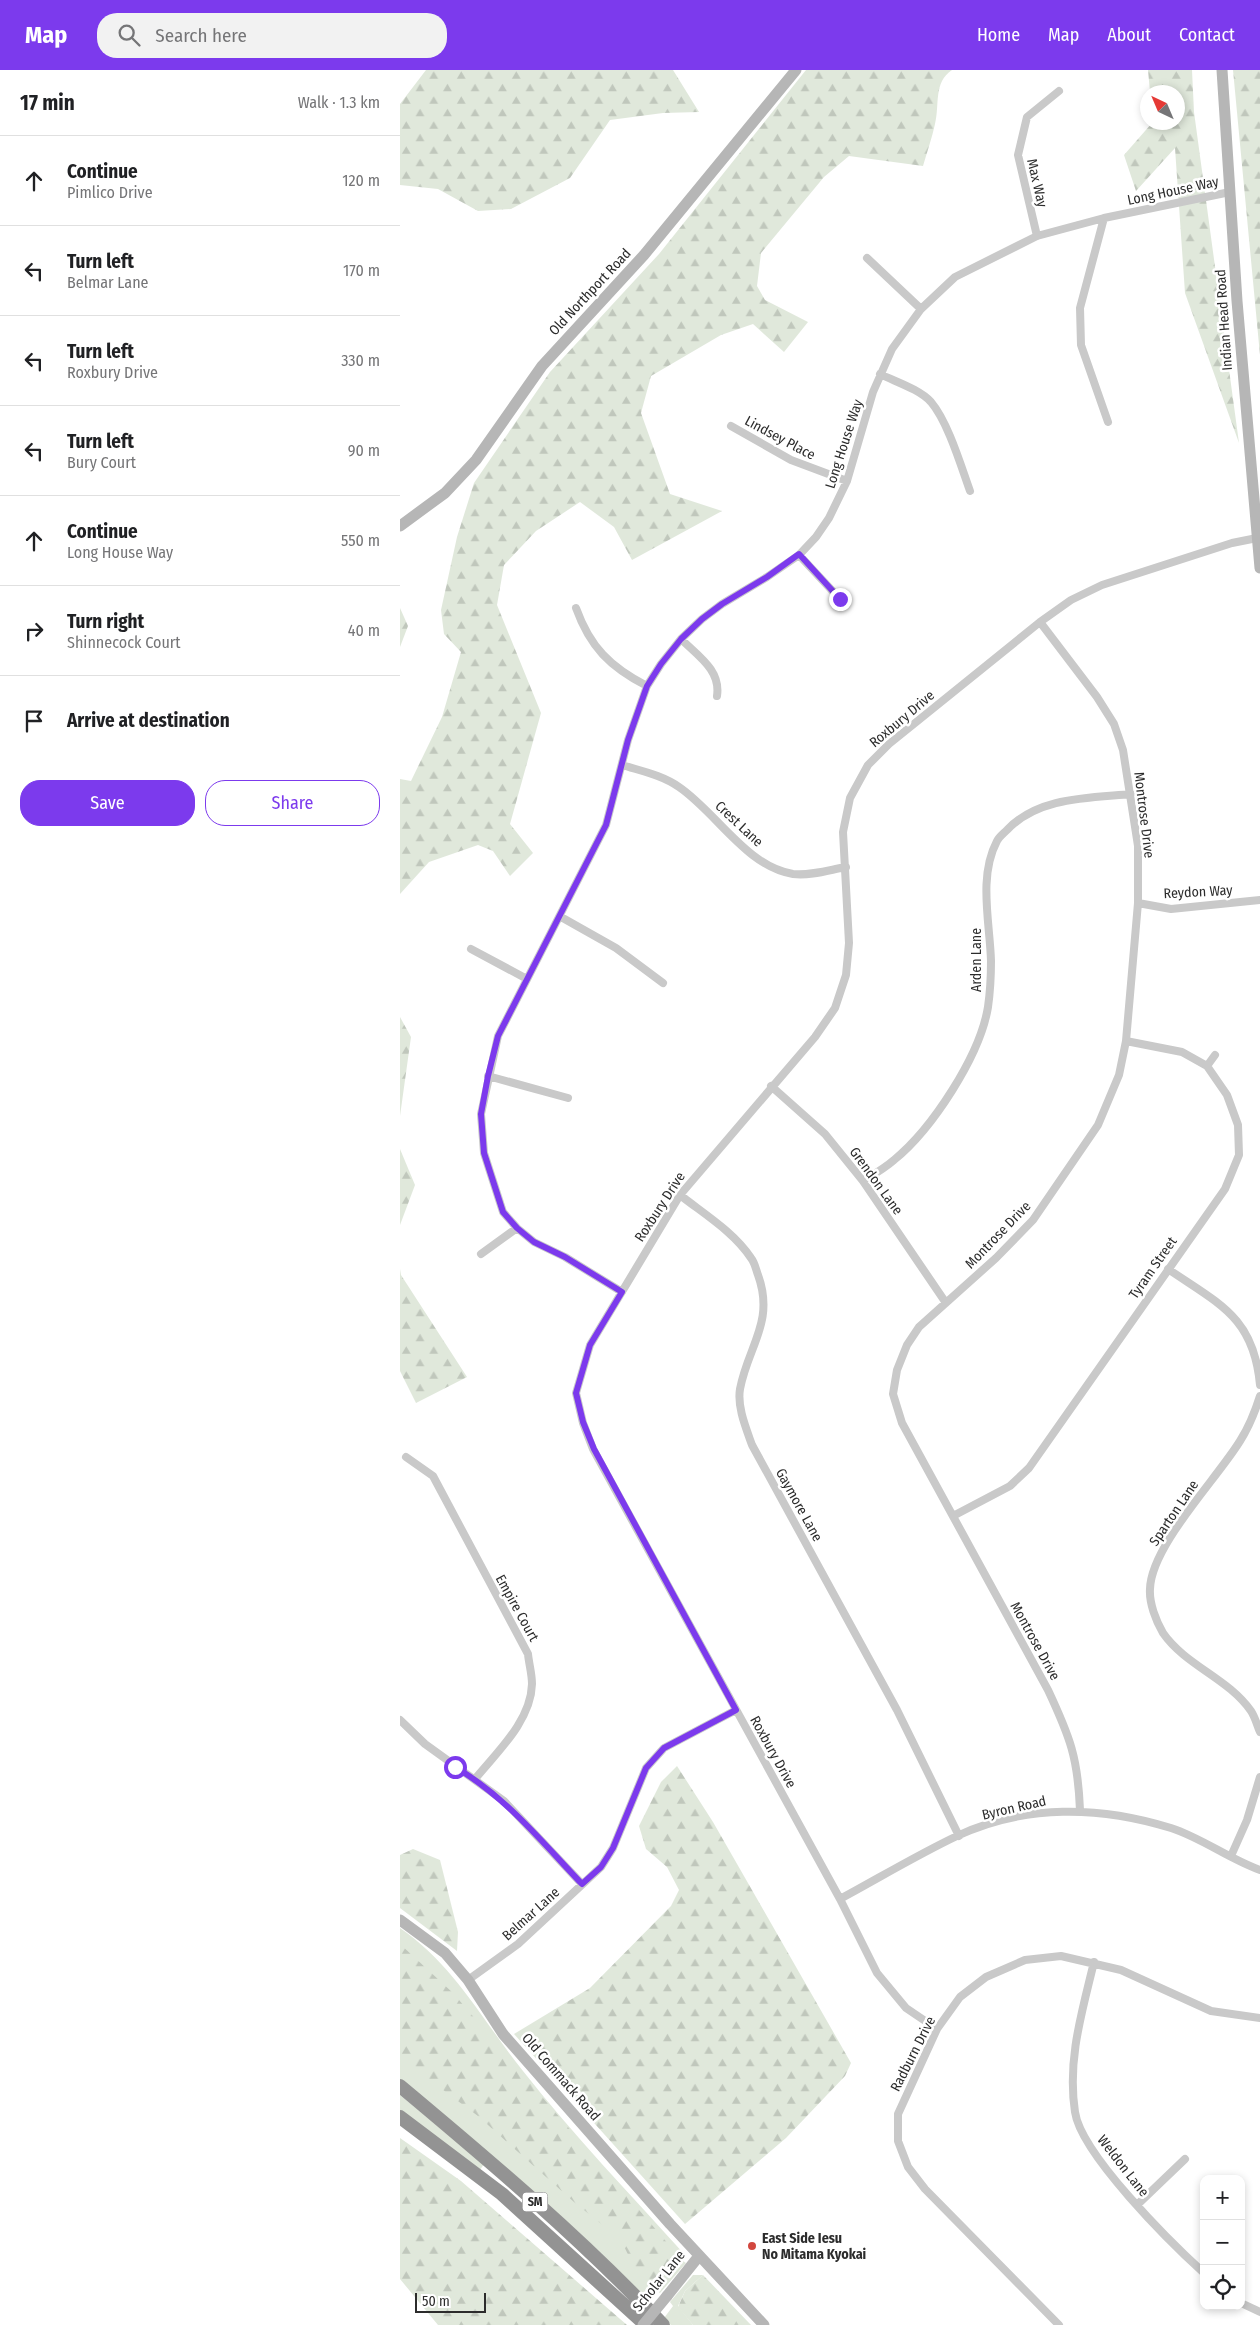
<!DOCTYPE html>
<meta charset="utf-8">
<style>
:root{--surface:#fff;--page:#f2f2f2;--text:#202124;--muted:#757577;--line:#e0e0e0;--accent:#7c3aed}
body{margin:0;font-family:"Fira Sans Condensed",sans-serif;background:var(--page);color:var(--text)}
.controls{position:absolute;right:15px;bottom:15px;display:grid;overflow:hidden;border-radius:10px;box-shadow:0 2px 8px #0003}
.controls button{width:45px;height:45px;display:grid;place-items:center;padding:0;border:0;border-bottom:1px solid var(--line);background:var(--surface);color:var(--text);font:25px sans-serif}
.compass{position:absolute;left:740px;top:15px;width:45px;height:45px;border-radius:50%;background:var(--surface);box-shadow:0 2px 8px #0003;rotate:316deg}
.scale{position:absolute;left:15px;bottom:12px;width:71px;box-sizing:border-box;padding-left:5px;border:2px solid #2c2c2c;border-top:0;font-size:14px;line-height:18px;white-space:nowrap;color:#2c2c2c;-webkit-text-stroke:4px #fff;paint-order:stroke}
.stop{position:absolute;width:15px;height:15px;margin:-11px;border:4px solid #7c3aed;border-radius:50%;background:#fff}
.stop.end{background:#7c3aed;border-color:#fff;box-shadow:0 1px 5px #0008}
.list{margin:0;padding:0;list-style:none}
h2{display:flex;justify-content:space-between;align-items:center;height:65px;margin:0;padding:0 20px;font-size:21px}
h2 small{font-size:16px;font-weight:400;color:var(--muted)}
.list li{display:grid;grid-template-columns:32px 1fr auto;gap:15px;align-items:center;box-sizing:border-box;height:90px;padding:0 20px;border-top:1px solid var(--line)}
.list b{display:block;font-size:19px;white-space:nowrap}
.list p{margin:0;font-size:16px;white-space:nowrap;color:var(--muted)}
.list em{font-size:16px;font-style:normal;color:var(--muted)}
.actions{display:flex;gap:10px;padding:15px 20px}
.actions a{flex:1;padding:11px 0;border:1px solid var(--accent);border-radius:20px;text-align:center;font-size:18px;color:var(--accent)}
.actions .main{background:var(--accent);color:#fff}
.icon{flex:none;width:28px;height:28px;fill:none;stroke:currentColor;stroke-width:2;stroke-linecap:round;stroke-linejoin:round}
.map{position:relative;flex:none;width:860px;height:2255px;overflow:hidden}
header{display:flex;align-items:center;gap:30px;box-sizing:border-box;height:70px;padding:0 25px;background:var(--accent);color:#fff}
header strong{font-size:24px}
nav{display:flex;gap:28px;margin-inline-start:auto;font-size:18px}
.search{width:350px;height:45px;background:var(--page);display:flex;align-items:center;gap:12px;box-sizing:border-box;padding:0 18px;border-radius:20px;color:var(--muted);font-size:19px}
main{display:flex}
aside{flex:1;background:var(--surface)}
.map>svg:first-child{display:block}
.green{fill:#e0e8db}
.forest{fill:url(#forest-firs)}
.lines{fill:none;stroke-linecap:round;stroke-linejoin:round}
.street{stroke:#c9c9c9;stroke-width:8}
.secondary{stroke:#b6b6b6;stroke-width:11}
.highway{stroke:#939393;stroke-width:14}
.secondary-bridge{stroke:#b6b6b6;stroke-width:11}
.route{stroke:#7c3aed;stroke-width:6}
.poi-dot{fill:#d2473f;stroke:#fff;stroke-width:2}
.labels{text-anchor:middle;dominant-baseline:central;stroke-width:5;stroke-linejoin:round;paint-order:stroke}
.shield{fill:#fff;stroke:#6b6b6b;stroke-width:1}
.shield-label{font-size:12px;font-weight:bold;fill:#2c2c2c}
.street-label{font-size:14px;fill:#2c2c2c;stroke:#fff}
.poi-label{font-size:14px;font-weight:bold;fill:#2c2c2c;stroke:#fff;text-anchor:start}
</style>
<header>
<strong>Map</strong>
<div class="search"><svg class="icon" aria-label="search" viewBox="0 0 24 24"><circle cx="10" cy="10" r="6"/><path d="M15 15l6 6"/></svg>Search here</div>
<nav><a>Home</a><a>Map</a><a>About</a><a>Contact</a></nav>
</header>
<main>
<aside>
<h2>17 min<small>Walk · 1.3 km</small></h2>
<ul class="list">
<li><svg class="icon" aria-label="ahead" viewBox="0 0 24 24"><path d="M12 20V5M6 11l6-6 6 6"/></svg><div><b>Continue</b><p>Pimlico Drive</p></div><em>120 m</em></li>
<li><svg class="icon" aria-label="left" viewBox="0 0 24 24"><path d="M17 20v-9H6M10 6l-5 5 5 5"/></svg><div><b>Turn left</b><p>Belmar Lane</p></div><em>170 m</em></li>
<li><svg class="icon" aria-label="left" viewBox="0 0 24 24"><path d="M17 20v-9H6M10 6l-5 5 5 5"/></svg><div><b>Turn left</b><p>Roxbury Drive</p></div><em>330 m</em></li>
<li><svg class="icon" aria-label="left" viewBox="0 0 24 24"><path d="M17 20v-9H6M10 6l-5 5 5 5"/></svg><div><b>Turn left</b><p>Bury Court</p></div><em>90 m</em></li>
<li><svg class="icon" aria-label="ahead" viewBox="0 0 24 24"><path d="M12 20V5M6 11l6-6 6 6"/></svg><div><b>Continue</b><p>Long House Way</p></div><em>550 m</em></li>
<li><svg class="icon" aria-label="right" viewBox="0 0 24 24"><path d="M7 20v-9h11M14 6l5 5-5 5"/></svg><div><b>Turn right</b><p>Shinnecock Court</p></div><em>40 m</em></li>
<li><svg class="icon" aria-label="arrive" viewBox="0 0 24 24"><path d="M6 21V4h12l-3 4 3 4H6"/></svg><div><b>Arrive at destination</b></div></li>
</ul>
<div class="actions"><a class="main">Save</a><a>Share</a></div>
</aside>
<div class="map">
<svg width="860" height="2255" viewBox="0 0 860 2255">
<defs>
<pattern id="forest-firs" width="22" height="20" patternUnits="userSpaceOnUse" patternTransform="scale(1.25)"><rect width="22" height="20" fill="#e0e8db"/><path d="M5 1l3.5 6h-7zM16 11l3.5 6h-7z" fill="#c0c7bc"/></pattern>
</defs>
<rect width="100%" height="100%" fill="#fff"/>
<path class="green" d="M0,1858C55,1896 82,1950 123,2001C173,2065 231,2125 286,2186L283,2191L286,2193L260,2223L257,2221L248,2233L31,2034L0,2009Z
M0,2025L84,2094L80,2100L0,2040Z
M293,2205H303L285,2221L278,2236L293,2255H271L264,2248L273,2236L270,2232Z"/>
<path class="forest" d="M26,0H273L299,42L263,43L210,50L170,108L111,139L78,141L38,119L0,115V34Z
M406,0H552C533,13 540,34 535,54C532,68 527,82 523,96L449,86L424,107L361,183L357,216L365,230L408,252L384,282L353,254L321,265L251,306L241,343L270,424L322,441L232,490L214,457L180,432L136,461L104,495L97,535L141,643L110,754L133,783L110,806L93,781L78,775L29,792L0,824V709L11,711L42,647L61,582L44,564L41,540L57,467L74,413L150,302L259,184Z
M748,0H792L794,42L839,373L785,223L775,78L736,121L724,85L752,53L778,52V22H750Z
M833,0H860V285Z
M0,538L8,556L0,577Z
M0,947L11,967L0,1046Z
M0,1079L15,1115L0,1155Z
M0,1199L1,1205L67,1307L16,1333L0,1301Z
M277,1696L313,1752L451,1993L445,2006L386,2068L285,2154L114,1964L190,1918L271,1836L279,1820L267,1797L246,1779L239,1756L261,1712Z
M13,1779L40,1790L58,1862L57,1881L0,1838V1785Z
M0,1874L53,1923L276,2183V2189L250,2230L221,2170L174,2132L78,2046L0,1988Z
M0,2068L61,2111L227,2255H38L0,2209Z
M303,2205L351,2255H293L278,2237L285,2221Z"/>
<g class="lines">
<path class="street" d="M704,148L680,238L681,275L708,352
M637,166L618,85L627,47L659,21
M467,188L521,239
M480,304C496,312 519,319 531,332C548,352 561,396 570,421
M331,356L391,390L447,411
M399,485L440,529
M176,538C190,577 210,597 247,616
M640,552L697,627L714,654L723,680L738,776V833L726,971L719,1005L698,1055L633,1150L596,1188L519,1257L507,1275L497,1300L493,1324L502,1353L648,1620C670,1667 678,1688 680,1740
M281,569C298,586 321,600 317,626
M222,695C241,701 262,705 279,717C316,742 347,797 393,804C411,806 429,800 446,797
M738,833L771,839L860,830
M161,847L216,878L263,913
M71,879L127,909
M807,996L815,985
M88,1006L168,1028
M371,1016L425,1064L463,1111L546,1233
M463,1111C473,1105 485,1098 494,1090C532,1059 580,986 588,937C590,923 591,906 591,891C590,853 578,807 597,771C599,767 603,764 607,760C638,727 688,728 731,724
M280,1125C304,1144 334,1162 351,1188C355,1193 356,1200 358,1205C375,1252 348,1276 340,1319C337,1337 346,1358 352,1375L497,1640L559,1766
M81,1184L117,1158
M768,1199C819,1234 854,1247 860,1315
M222,1222L165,1187L134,1172L117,1158L103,1142L84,1083L81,1044L98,966L206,755L228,670L247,616L261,594L281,569L302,549L322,534L367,507L399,485L416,467L429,448L447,411L473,322L492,279L521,239L555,207L637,166L704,148L830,122
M860,1326C855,1342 849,1357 840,1371C816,1410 751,1476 750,1519C749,1533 756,1551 763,1563C786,1596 828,1608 851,1641C855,1647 857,1655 860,1662
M6,1387L33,1406L128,1584C129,1594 132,1604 132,1614C131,1651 97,1682 75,1709
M553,1446L610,1416L629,1398L825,1119L839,1085L838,1055L827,1025L807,996L782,982L726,971
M0,1650L25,1674L104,1731L182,1814
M831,1786L847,1750L860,1707
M440,1829C479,1808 517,1785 557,1766C625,1734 700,1736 771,1758C802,1768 829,1789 860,1800
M694,1892C682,1942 667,1990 675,2042C681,2084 771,2173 804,2203
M68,1910L118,1874L201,1797L213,1778L246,1698L264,1678L336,1640
M537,1959L506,1938L477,1903L440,1829L193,1379L183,1353L176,1323L190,1275L280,1125L415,967L435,938L446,905L449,873L443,762L450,728L468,695L489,674L640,552L671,530L702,515L832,473L857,468
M737,2135L785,2089
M841,2233L860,2242
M659,2255L525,2119L508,2097L498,2071V2044L537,1959L560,1927L586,1907L625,1890L661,1886L721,1900L811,1941L860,1948"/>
<path class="secondary" d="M822,0L837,231L860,498
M0,456L45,423L76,390L142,296L244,185L396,0
M0,1850L45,1883L68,1910L103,1964L270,2154L364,2255
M267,2226L299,2186"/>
<path class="highway" d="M0,2016C91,2092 182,2169 263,2255
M0,2047L102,2124L246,2255"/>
<path class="secondary-bridge" d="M243,2255L267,2226"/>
</g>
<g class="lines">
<path class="route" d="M55,1697C106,1727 142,1772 182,1814L201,1797L213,1778L246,1698L264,1678L336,1640L194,1379L183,1352L176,1323L190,1275L222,1222L165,1187L134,1172L117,1158L103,1142L84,1083L81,1044L88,1006L98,966L206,755L228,670L247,616L261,594L281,569L302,549L322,534L367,507L399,484L440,529"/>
</g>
<circle class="poi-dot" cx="352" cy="2176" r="5"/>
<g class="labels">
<rect class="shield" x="122.5" y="2122.5" width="25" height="19" rx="4"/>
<g class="shield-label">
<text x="135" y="2132">SM</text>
</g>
<g class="street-label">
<text transform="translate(637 113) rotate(77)">Max Way</text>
<text transform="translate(773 121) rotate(-12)">Long House Way</text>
<text transform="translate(190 222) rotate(-47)">Old Northport Road</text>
<text transform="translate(824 250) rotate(-94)">Indian Head Road</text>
<text transform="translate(380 368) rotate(28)">Lindsey Place</text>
<text transform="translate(444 374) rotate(-72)">Long House Way</text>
<text transform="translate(502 649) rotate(-40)">Roxbury Drive</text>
<text transform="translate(744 745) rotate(83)">Montrose Drive</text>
<text transform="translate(339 754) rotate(43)">Crest Lane</text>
<text transform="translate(798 822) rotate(-3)">Reydon Way</text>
<text transform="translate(576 890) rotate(-90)">Arden Lane</text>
<text transform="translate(476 1111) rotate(54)">Grendon Lane</text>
<text transform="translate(260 1137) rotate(-57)">Roxbury Drive</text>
<text transform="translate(598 1165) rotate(-46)">Montrose Drive</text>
<text transform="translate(753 1198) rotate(-55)">Tyram Street</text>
<text transform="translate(399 1435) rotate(61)">Gaymore Lane</text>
<text transform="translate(774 1443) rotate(-56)">Sparton Lane</text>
<text transform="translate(117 1538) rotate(61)">Empire Court</text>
<text transform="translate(635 1571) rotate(61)">Montrose Drive</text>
<text transform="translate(373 1682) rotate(61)">Roxbury Drive</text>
<text transform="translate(614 1738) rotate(-13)">Byron Road</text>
<text transform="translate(131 1844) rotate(-42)">Belmar Lane</text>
<text transform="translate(513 1984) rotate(-63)">Radburn Drive</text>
<text transform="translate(161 2007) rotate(49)">Old Commack Road</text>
<text transform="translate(723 2096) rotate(52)">Weldon Lane</text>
<text transform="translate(259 2211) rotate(-51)">Scholar Lane</text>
</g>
<g class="poi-label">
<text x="362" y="2168">East Side Iesu<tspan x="362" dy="16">No Mitama Kyokai</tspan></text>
</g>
</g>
</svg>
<div class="controls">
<button>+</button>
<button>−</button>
<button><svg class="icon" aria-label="locate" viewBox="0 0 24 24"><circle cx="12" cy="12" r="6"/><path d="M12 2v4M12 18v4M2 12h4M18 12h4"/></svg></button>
</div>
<svg class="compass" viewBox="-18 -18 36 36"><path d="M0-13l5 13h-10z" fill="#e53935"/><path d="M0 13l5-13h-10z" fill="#757577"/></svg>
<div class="scale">50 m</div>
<div class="stop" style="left:55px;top:1697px"></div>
<div class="stop end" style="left:440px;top:529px"></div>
</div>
</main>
